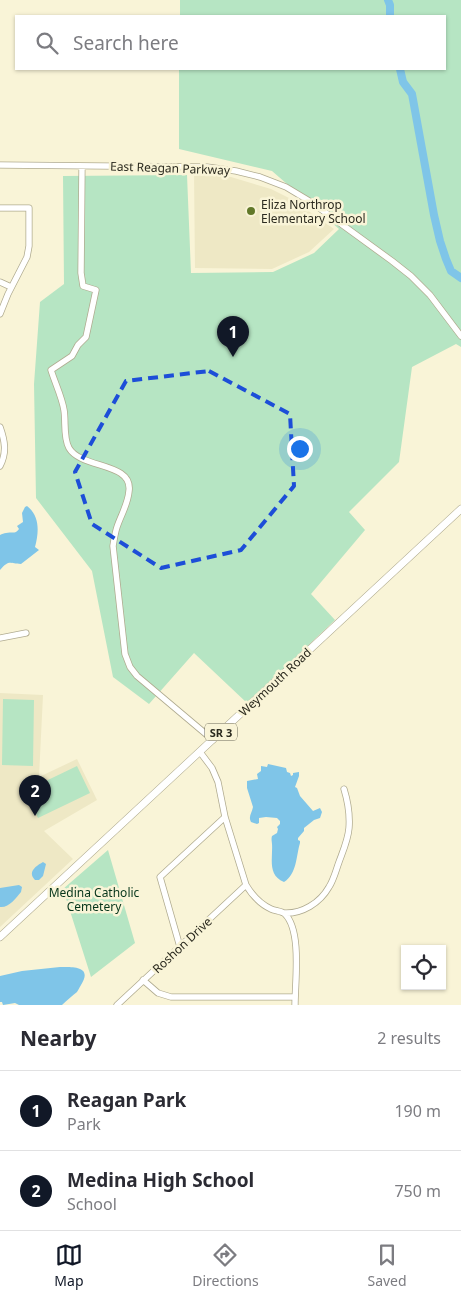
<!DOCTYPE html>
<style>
:root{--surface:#fff;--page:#f7f7f7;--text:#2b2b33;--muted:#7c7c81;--line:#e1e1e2;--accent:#111827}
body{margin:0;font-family:"Noto Sans",sans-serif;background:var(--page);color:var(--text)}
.controls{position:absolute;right:15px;bottom:15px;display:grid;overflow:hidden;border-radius:0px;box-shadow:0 1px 4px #0004}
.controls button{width:45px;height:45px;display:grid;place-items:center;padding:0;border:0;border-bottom:1px solid var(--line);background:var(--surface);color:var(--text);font:25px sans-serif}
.you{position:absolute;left:299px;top:448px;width:18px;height:18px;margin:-12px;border:4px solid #fff;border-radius:50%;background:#1a73e8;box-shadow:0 0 0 8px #1a73e833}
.badge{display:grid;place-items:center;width:32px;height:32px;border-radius:50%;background:var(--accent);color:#fff;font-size:16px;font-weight:700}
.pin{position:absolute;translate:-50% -41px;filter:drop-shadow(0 1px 2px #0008)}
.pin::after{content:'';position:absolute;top:26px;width:18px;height:15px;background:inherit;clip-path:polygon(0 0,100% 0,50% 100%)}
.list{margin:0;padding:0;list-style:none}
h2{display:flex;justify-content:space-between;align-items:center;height:65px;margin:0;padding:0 20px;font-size:21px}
h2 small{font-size:16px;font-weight:400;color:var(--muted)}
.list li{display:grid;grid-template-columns:32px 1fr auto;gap:15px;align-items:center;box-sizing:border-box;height:80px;padding:0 20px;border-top:1px solid var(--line)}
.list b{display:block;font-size:19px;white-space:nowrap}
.list p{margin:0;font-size:16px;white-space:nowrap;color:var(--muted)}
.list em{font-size:16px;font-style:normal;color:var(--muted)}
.icon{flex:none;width:28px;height:28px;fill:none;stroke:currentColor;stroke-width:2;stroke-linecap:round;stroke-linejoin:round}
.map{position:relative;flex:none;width:461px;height:1005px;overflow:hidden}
.search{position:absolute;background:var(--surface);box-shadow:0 1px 4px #0004;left:15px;right:15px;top:15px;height:55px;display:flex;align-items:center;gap:12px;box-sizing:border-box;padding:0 18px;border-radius:0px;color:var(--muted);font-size:19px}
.sheet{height:225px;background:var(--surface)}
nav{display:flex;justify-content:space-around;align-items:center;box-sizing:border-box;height:70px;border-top:1px solid var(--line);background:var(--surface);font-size:14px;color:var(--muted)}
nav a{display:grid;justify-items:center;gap:2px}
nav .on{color:var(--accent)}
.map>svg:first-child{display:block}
.built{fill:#eee8c5}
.green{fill:#b6e5c3}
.water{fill:#7fc5e8}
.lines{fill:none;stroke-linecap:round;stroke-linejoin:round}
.river{stroke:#7fc5e8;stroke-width:8}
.minor-casing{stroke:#b0ab90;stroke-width:7}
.major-casing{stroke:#b0ab90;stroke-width:8}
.minor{stroke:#fff;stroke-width:5.5}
.major{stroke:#fff;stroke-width:7}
.marked{fill:none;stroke:#1d4ed8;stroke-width:4;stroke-dasharray:10 6;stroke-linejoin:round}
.poi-dot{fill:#617829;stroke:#f9f4d7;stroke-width:2}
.labels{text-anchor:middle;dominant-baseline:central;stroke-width:5;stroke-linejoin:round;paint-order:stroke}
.shield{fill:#f9f4d7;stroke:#696756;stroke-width:1}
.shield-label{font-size:11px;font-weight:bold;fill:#2b2a1f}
.street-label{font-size:12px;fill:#2b2a1f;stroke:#f9f4d7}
.poi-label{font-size:12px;fill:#2b2a1f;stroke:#f9f4d7;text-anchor:start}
.park-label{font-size:12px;fill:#05351a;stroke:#f9f4d7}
</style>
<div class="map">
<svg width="461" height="1005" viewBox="0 0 461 1005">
<rect width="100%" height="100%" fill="#f9f4d7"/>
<path class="built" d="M194,173L231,177L271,189L293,200L334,229L309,252L272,269L195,268Z
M0,693L43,695L39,777L77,759L97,800L44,831L73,859L0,927Z"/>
<path class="green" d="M180,0H461V347L456,344L412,367L399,462L349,512L365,530L311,594L335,620L247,703L194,653L149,704L113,677L92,571L36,498L34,384L40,302L64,284L63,176L187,175L191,273L273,272L314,253L339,229L272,171L179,149V69H445V16H180Z
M3,699L34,700L33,766L2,765Z
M77,766L90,793L38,818L25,791Z
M108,850L135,943L91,977L63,889Z"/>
<path class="water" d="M27,506C40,516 39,532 35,547L39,550L21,564C9,564 10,559 0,570V535C2,534 4,533 6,533C11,531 15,535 19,529L17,526L23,522L22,513L25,507Z
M268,764L286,768L287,772L290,773L291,776L293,775V773L299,772V776L295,787L297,788L300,796L313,811L320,808L322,812L320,818L314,820L304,828V831L298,838V840L300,841V843C296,856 297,874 284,882C267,875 273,858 272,844C272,842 271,839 272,836L277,833L278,829L277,827L280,824V821L277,818L266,817L259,818V823L257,824L251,822C248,816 252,813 253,807L247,788V781L258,779L257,774L261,771V766L267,767Z
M43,862L46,864L43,876L39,880H35C27,872 36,866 43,862Z
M19,885L22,887L21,892C16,898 9,908 0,907V888Z
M60,967C73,967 93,966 81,985C79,988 79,989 77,992C72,996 67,1000 62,1005H19L15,1003L3,1005L2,1002H0V976L22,971Z"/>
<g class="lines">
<path class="river" d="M388,0L390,5V16
M400,69L403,82L412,94L434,215L440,241L446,259L451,271L461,278"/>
<g class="minor-casing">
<path id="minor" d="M0,165L207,167L236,171L260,177L286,187L311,202L392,261L411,276L430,295L461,336
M82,166L81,273L83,286L96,290L86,337L78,345L72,356L51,370C55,383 62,397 64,410C66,422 63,437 69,448C81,469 133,462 129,491C128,504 121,515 117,527C115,533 114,540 113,546L125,654L130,667L137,676L213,740
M0,208H29V246L27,257L8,294L0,314
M0,282L11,287
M0,427C5,441 7,453 0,466
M0,638L26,633
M200,752L212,768L218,782L225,817L246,885C252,895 260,904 271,909C275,911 282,911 285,914C302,931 295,982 295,1005
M284,913C302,914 320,903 329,887C334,879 336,870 339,862C343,851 348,840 349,828C350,815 348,802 344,789
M180,947L160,877L225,817
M143,980L158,993L171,997H295
M117,1005L246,885"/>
</g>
<g class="major-casing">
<path id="major" d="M0,937L461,509"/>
</g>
<use href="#minor" class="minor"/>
<use href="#major" class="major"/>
</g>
<path class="marked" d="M209,371L290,414L294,486L241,550L161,568L92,524L75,472L126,381Z"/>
<circle class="poi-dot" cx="251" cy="211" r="5"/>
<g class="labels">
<rect class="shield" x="205" y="723.5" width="32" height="17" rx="4"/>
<g class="shield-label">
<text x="221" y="732">SR 3</text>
</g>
<g class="street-label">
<text transform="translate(170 168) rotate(2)">East Reagan Parkway</text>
<text transform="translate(275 682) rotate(-43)">Weymouth Road</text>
<text transform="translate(182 945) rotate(-43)">Roshon Drive</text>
</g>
<g class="poi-label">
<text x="261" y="204">Eliza Northrop<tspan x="261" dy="14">Elementary School</tspan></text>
</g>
<g class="park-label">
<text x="94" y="892">Medina Catholic<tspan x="94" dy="14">Cemetery</tspan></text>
</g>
</g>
</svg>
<div class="controls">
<button><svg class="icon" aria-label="locate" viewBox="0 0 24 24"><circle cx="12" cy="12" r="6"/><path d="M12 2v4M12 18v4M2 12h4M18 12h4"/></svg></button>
</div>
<div class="you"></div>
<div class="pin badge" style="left:233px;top:357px">1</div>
<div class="pin badge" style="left:35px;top:816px">2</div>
<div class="search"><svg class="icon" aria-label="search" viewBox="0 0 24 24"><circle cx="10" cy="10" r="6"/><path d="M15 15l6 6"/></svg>Search here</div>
</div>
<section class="sheet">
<h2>Nearby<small>2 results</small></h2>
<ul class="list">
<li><span class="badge">1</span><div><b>Reagan Park</b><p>Park</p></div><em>190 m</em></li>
<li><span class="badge">2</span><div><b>Medina High School</b><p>School</p></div><em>750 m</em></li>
</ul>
</section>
<nav>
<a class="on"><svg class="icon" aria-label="map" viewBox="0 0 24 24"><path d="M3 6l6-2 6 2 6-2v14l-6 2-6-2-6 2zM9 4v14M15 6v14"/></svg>Map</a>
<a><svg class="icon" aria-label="directions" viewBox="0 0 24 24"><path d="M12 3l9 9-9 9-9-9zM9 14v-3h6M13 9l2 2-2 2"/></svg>Directions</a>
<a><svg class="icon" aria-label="saved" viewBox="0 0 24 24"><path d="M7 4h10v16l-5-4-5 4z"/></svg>Saved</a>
</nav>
